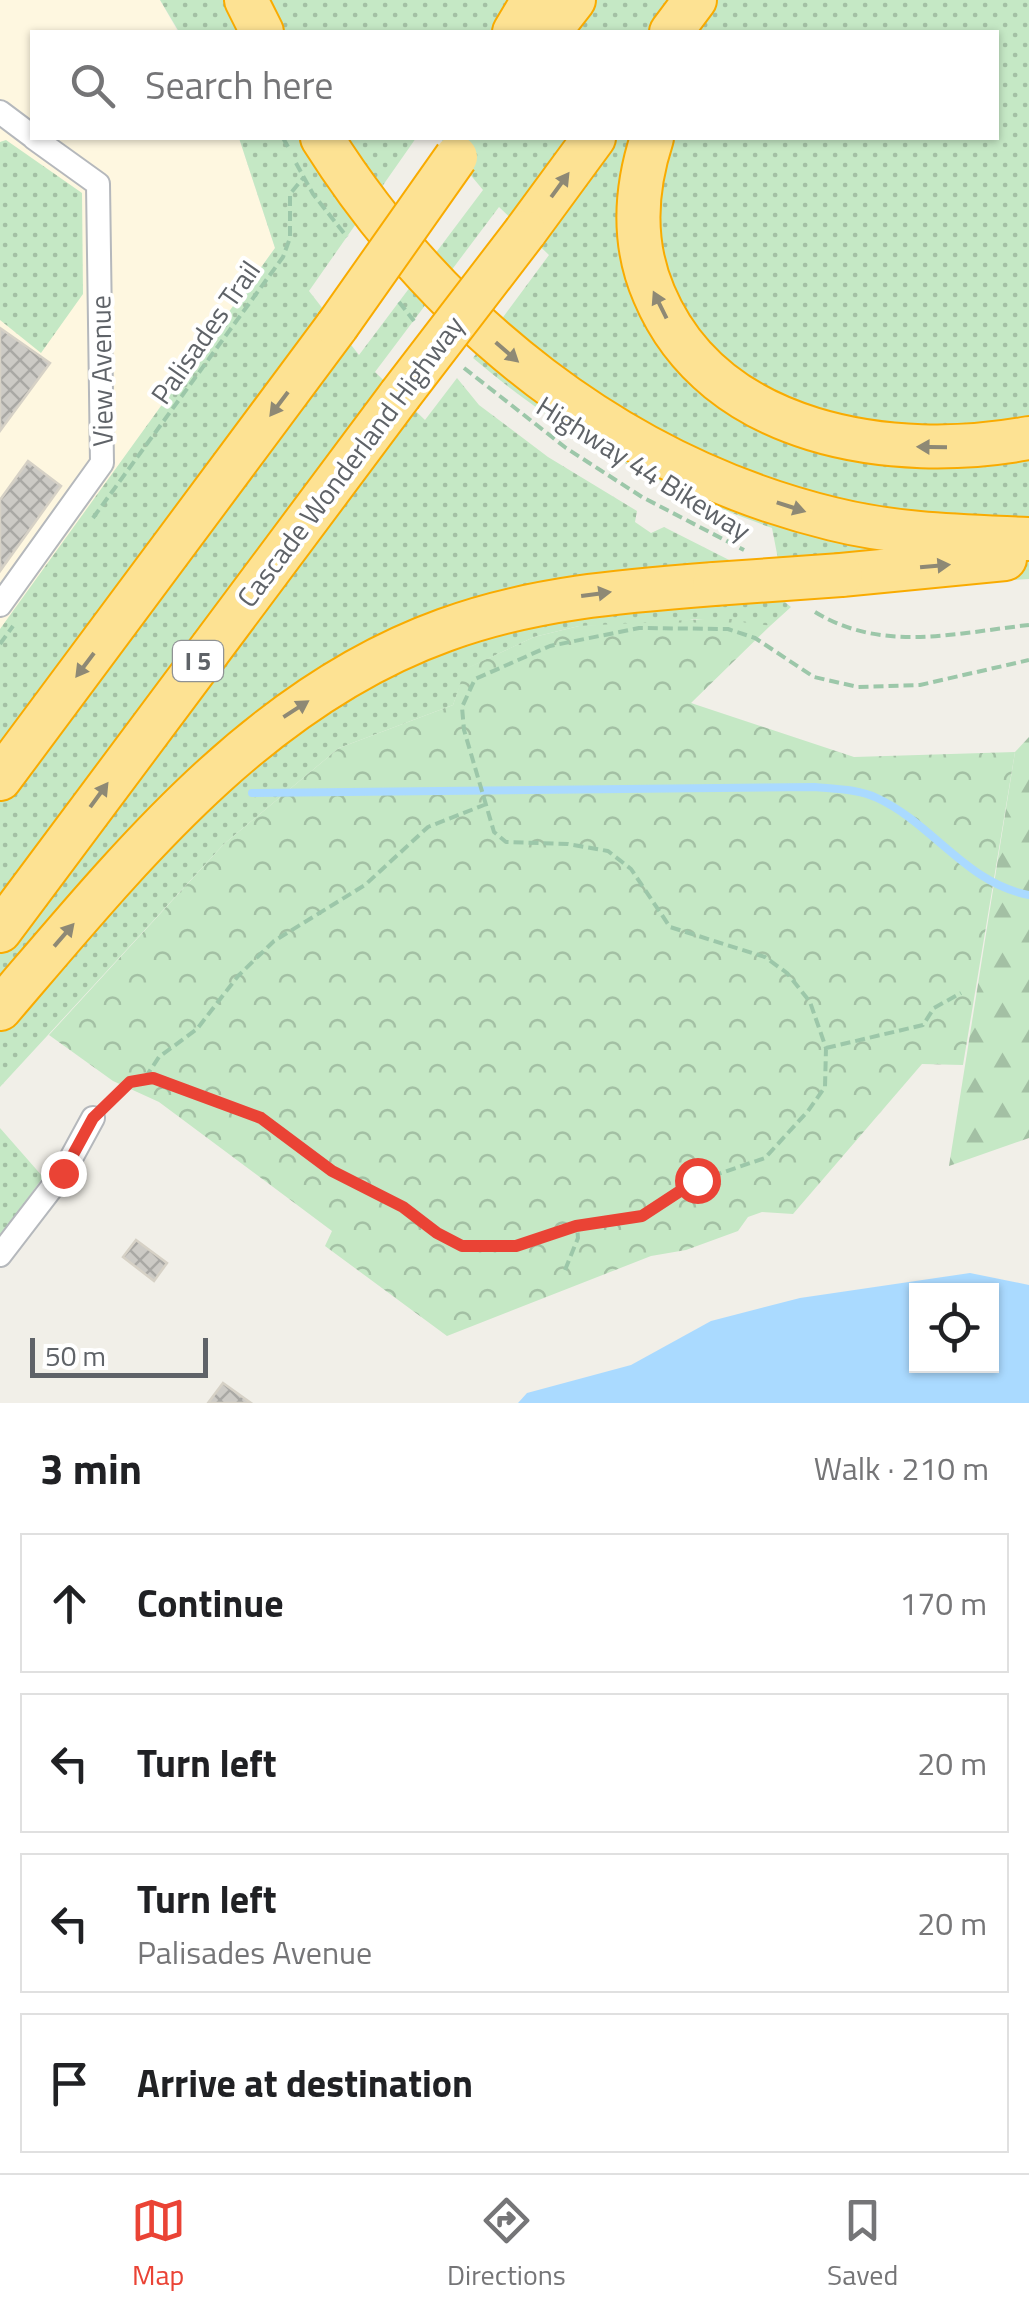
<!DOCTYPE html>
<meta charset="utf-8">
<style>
:root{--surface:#fff;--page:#f6f6f6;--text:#202124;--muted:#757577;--line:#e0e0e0;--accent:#ea4335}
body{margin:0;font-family:"Titillium Web",sans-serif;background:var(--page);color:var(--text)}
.controls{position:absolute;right:30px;bottom:30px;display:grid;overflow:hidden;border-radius:0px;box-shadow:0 2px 8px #0004}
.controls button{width:90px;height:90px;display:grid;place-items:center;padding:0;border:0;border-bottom:2px solid var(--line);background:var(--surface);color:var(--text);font:50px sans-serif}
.scale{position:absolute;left:30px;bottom:25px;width:178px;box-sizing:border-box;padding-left:10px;border:5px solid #5f6368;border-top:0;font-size:28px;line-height:35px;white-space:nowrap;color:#5f6368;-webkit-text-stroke:8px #fff;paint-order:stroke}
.stop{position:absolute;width:30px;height:30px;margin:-22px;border:8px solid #ea4335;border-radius:50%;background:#fff}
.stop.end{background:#ea4335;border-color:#fff;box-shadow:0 2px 10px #0008}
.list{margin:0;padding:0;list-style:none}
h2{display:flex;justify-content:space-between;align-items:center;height:130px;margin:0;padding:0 40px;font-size:42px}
h2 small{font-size:32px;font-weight:400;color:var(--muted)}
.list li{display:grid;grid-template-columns:65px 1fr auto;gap:30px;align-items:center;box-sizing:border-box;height:140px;margin:0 20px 20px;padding:0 20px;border:2px solid var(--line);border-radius:0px}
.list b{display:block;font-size:38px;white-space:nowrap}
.list p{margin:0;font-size:32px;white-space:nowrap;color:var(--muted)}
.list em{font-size:32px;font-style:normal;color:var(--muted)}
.icon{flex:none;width:55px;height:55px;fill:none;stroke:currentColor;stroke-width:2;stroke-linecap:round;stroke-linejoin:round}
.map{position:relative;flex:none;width:1029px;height:1403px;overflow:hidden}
.search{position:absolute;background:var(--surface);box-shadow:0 2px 8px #0004;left:30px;right:30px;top:30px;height:110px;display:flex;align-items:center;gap:25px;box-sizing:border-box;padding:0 35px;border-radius:0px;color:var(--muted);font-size:38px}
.sheet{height:770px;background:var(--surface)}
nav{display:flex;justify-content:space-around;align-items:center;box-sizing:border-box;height:140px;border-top:2px solid var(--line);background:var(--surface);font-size:28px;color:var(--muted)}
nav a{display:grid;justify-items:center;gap:5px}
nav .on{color:var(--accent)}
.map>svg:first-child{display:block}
.commercial{fill:#fef7e0}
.grass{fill:url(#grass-dots)}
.forest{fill:url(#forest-firs)}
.park{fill:url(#park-crowns)}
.water{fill:#aadaff;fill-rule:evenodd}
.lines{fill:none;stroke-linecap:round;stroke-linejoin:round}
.stream{stroke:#aadaff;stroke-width:8}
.building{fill:url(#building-cross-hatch);stroke:#d6d1c6;stroke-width:2.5}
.street-casing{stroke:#b5b8bc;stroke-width:26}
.highway-casing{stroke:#f9ab00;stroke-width:46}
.path{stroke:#9cc7a9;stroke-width:4;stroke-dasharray:10 5;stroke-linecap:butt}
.street{stroke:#fff;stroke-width:22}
.highway{stroke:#fde293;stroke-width:42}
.highway-bridge-casing{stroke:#f9ab00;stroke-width:46;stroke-linecap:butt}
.highway-bridge{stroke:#fde293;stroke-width:42}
.oneway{fill:#8e8975}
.route{stroke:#ea4335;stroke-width:12}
.labels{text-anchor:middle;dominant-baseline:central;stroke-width:8;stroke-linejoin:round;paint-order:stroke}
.shield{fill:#fff;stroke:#8f9295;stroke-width:2.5}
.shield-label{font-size:25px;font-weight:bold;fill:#5f6368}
.street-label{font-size:28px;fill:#5f6368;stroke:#fff}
</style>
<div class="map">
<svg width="1029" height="1403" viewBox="0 0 1029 1403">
<defs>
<pattern id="grass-dots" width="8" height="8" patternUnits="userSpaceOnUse" patternTransform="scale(2.5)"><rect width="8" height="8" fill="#c5e8c5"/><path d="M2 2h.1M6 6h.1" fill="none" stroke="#a3c0a4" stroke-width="1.8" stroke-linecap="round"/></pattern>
<pattern id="forest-firs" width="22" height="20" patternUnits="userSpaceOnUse" patternTransform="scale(2.5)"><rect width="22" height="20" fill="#c5e8c5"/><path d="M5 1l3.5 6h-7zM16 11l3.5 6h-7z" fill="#a3c0a4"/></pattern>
<pattern id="park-crowns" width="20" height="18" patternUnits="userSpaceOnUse" patternTransform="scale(2.5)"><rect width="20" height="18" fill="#c5e8c5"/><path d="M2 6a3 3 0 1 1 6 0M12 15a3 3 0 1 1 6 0" fill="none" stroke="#a3c0a4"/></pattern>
<pattern id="building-cross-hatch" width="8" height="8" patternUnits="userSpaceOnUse" patternTransform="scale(2.5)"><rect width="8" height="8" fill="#cccac5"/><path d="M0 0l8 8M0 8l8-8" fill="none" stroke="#a9a8a4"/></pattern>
</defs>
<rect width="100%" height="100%" fill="#f1efe8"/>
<path class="commercial" d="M0,0H160L178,32H32V138H239L275,248L0,630Z"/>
<path class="grass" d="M160,0H1029V579L939,585L778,559L772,528C660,488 563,435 473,358L549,255L499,207L375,372L425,420L457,378L479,405L548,457L637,511L635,522L651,533L664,527L741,566L791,607L770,626L695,619L662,625L579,626L534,637L466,669L453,705L339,748L224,844L0,1087V629L275,248L239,138H416L309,291L359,355L483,190L440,138H996V32H179Z
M6,140L82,193L83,294L41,353L0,320V142Z
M0,1128L43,1177L0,1237Z"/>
<path class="forest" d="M1029,737V1138L949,1166L1015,752Z"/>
<path class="park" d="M725,618L770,626L691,703L854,757L1015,752L963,1065L922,1064L793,1214L762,1212L748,1217L738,1231L686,1250L651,1256L447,1336L325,1246L332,1231L159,1102L113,1081L49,1035L224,844L339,748L453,705L465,669L534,637L579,626Z"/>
<path class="water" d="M970,1273L1029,1285V1403H518L527,1393L631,1365L711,1321L800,1298ZM916,1290H992V1366H916Z"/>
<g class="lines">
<path class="stream" d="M252,793L815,787C835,789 858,789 877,798C932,823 967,884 1029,895"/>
</g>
<path class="building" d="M0,328L50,363L0,431Z
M28,461L61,486L0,571V500Z
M136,1240L167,1263L154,1281L123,1257Z
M223,1383L251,1403H208Z"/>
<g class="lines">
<g class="street-casing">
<path id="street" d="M0,112L32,136
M0,605L102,463L98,184L34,138
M0,1255L63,1173L93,1118"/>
</g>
<g class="highway-casing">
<path id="highway" d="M246,0L262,32
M514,32L533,0
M549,32L574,0
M671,32L695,0
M322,138C438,322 619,467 833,519C897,535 963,536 1029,539
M652,138C635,190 632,243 654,294C714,437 893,463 1029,438
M525,232L594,138
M841,575L1005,559
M0,779L337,326
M0,931L400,395
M0,1009C127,861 256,698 445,630C532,598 623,591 714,584"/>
</g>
<path class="path" d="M283,138L290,150
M296,163L313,194L347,237
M399,302L414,321
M464,368L566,448L642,497L744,550
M93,518L283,257L290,238V194L304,177
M815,612C882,653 955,633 1029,625
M0,644L13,626
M826,1048L923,1025L934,1008L961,993
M145,1078L159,1057L197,1029L238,976L274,941L365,885L428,827L484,805
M107,1104L130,1082L142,1078L191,1090L261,1118L346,1180L403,1207L451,1242L480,1248L516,1246L577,1226L651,1213L689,1184L765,1158L808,1111L825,1087L826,1048L810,1002L787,973L765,957L670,927L631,869L608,851L568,844L506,842L494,832L464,730L462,707L475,679L550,646L639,628L728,629L755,638L814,677L858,687L920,685L1029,660
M565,1270L578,1238L577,1226"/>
<use href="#street" class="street"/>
<use href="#highway" class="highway"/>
<g class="highway-bridge-casing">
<path id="highway-bridge" d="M337,326L456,157
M400,395L525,232
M714,584L841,575"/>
</g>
<use href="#highway-bridge" class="highway-bridge"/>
</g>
<defs><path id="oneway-solid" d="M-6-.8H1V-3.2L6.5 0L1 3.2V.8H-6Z" transform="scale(2.5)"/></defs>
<g class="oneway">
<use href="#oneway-solid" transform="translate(560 185) rotate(-54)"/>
<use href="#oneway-solid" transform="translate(660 305) rotate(-116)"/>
<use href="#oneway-solid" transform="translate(507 352) rotate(41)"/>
<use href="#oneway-solid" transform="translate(279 404) rotate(127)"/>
<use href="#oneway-solid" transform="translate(932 447) rotate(-179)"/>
<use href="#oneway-solid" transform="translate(791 507) rotate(18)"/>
<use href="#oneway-solid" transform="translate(935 566) rotate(-5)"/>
<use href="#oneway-solid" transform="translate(596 594) rotate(-8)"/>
<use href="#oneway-solid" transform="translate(85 665) rotate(127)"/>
<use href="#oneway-solid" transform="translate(296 709) rotate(-33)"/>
<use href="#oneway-solid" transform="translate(99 795) rotate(-54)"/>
<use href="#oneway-solid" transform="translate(64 935) rotate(-49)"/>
</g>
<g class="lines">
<path class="route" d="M63,1173L93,1118L130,1082L153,1078L261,1118L332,1171L403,1207L437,1233L462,1246H516L576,1226L642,1216L697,1180"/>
</g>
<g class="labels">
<rect class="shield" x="173" y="641" width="50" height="40" rx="8"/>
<g class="shield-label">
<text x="198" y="661">I 5</text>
</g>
<g class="street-label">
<text transform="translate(205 332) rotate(-55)">Palisades Trail</text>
<text transform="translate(101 371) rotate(-91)">View Avenue</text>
<text transform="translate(350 461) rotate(-53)">Cascade Wonderland Highway</text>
<text transform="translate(644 468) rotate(32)">Highway 44 Bikeway</text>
</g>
</g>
</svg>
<div class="controls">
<button><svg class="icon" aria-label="locate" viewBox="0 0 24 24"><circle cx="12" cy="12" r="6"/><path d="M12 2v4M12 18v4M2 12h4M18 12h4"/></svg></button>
</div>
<div class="scale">50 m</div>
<div class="stop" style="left:697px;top:1180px"></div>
<div class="stop end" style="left:63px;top:1173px"></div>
<div class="search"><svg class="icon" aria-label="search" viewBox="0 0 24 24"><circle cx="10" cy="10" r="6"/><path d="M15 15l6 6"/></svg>Search here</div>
</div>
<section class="sheet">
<h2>3 min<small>Walk · 210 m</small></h2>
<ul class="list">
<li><svg class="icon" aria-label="ahead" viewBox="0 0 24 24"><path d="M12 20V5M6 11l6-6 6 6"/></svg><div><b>Continue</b></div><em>170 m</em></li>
<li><svg class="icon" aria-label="left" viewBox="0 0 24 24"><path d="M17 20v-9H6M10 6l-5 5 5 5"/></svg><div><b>Turn left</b></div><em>20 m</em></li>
<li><svg class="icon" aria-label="left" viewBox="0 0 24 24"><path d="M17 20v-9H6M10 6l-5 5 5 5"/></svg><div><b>Turn left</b><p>Palisades Avenue</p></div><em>20 m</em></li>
<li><svg class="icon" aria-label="arrive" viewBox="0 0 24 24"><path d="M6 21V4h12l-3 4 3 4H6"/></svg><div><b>Arrive at destination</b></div></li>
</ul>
</section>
<nav>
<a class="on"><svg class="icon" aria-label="map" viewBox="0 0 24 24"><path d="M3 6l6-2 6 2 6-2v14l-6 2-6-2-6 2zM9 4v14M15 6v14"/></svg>Map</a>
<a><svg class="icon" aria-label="directions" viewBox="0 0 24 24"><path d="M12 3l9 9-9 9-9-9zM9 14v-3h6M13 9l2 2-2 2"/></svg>Directions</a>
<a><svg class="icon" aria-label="saved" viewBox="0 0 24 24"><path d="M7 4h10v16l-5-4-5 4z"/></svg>Saved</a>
</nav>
